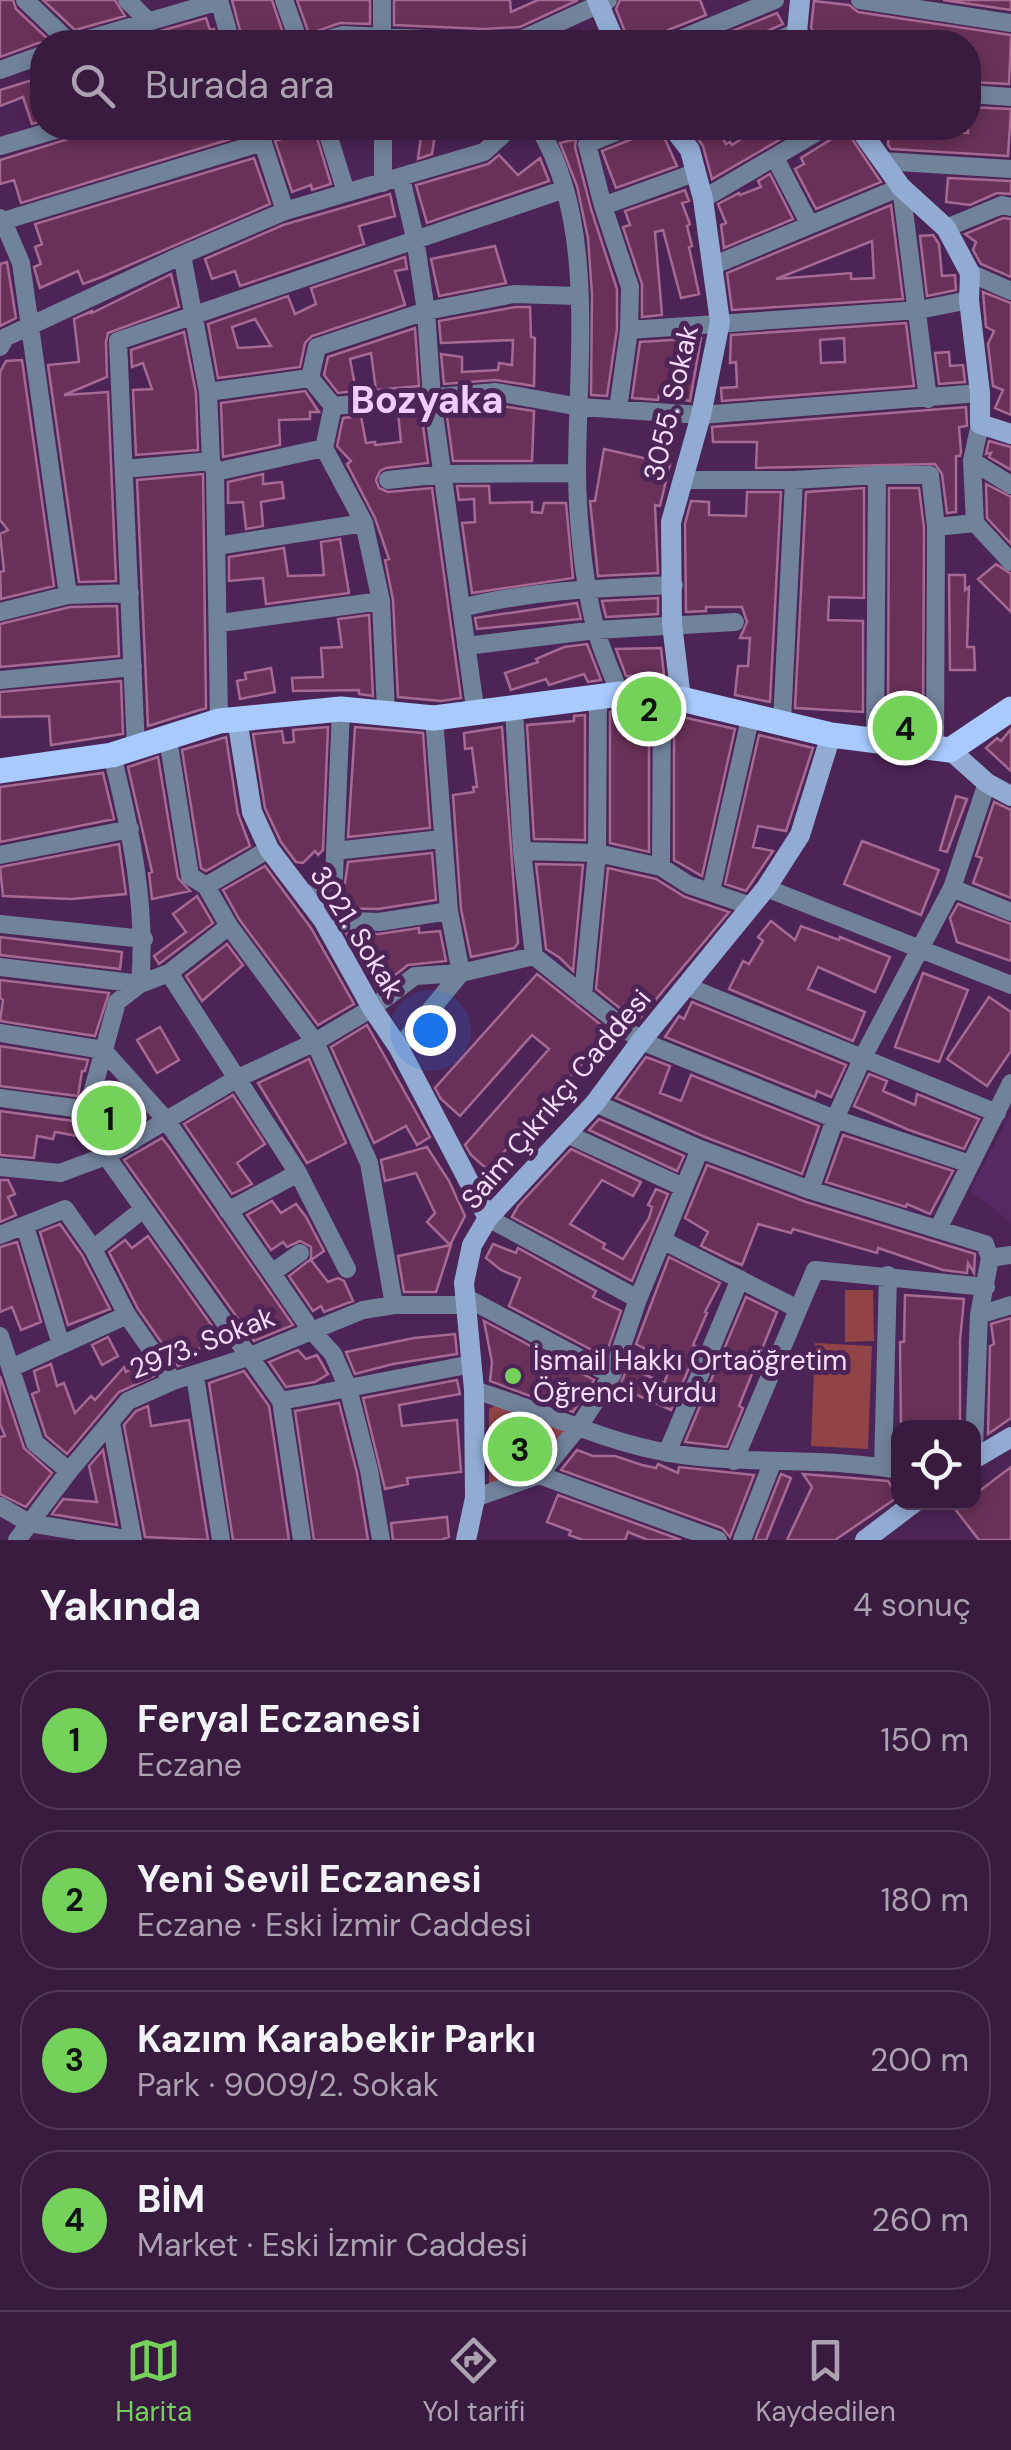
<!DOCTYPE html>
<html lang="tr">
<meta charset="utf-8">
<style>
:root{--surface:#391b40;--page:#402447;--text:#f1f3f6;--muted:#aba1b1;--line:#533959;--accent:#74d25b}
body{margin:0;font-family:"DM Sans",sans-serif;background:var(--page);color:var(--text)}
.controls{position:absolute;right:30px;bottom:30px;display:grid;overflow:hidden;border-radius:20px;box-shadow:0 5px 15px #0003}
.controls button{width:90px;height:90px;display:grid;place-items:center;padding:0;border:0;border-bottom:2px solid var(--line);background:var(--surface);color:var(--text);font:50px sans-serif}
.you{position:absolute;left:430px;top:1030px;width:35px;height:35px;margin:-25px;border:8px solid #fff;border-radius:50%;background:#1a73e8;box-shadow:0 0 0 15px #1a73e833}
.badge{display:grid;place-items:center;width:65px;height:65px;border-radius:50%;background:var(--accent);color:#111;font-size:32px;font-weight:700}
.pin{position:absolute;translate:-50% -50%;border:5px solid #fff;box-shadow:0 2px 10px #0006}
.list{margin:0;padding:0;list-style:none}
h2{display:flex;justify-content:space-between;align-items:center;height:130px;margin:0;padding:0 40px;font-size:42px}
h2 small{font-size:32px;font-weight:400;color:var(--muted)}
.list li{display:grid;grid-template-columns:65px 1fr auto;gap:30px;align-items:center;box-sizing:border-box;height:140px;margin:0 20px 20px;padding:0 20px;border:2px solid var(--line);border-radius:40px}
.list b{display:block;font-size:38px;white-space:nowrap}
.list p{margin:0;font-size:32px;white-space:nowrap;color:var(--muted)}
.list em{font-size:32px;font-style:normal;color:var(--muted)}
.icon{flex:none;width:55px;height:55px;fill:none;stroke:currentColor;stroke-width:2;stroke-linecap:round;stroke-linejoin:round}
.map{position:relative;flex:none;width:1011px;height:1540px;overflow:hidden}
.search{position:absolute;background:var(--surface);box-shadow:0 5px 15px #0003;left:30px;right:30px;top:30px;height:110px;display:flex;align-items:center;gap:25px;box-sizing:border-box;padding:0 35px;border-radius:40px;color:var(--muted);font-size:38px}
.sheet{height:770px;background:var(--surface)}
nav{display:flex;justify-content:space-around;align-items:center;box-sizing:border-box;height:140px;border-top:2px solid var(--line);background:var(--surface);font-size:28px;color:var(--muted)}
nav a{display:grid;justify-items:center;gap:5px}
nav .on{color:var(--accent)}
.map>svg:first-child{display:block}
.built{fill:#572962}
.green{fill:#924346}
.building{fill:#693159;stroke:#a66993;stroke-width:2.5;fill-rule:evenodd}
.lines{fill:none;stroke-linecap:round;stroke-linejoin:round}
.street{stroke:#71829b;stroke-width:18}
.secondary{stroke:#91abd3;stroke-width:20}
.primary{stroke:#a9caff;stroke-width:25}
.poi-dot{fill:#74d25b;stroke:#4c2456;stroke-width:4}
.labels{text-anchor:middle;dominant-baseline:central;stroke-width:10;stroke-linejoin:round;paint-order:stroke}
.street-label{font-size:28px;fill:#f4dcfa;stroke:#4c2456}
.poi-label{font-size:28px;fill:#f4dcfa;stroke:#4c2456;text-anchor:start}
.district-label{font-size:38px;font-weight:bold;fill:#f2ccfc;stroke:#4c2456}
</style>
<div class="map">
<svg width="1011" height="1540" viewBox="0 0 1011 1540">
<rect width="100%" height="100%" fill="#4c2456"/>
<path class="built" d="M1011,1113V1222L970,1191Z"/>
<path class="green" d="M845,1290H873L874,1341L845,1342Z
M815,1343L872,1346L868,1449L811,1446Z
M497,1404L566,1431L534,1467L489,1490V1409Z"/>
<path class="building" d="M0,0H13L16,9L51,42L38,43L0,57Z
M43,0H115L125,16L75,30Z
M232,0H272L286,42H263L262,39L243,42Z
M297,0H370V24L340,23L309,34Z
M394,0H510L511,12L538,0H578L520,27L484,29L394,25Z
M620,0H700L706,15L668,30L662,37L646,42H629L616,9Z
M943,0H1011V10Z
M814,1L849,5L858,12L1011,35L1009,84L968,82V42H874V40L826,31L825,37L816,35L811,28Z
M777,13L783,24L767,31L755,42H705Z
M206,18L210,30L214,29L218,42H122Z
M42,77V121L32,124L23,97L0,106V90Z
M968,107L1011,109L1008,156L891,149L888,145L889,129L968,133Z
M90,128H246L247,134L21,203L14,180L0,184V160L65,140Z
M291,128H314L331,184L312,190L311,185L292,192L275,141L291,136Z
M422,128H436L432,154L418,159Z
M638,128H660L677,166L616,188L602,151L632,139Z
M690,128H717L726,144L730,142L732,145L758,128H800L712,179L703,146Z
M846,130L881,182L816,209L795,169L804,164L801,158Z
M576,139L575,147L591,209L617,289V329L607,396L591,395L592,294L588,238L577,186L560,143Z
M499,155L518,175L540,158L549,181L427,223L416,185L488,164Z
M254,158L270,204L102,277L83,284L78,271L40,288L34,267L41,264L35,247L42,244L35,224Z
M770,174L793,219L724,248L721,225L726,223L718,204L739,193L740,195L761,187L758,181Z
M948,178L1011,181V194L997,193L970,205L946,202Z
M685,190L689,201L682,203L690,224L687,226L692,246L689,247L699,294L681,298L663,230L655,232L662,315L642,317V284L623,227L630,225L625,211Z
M390,194L395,216L359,226L364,244L240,286L235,271L212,279L205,259L283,225Z
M891,205L903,299L732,310L727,273ZM872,241L874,278L851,279V273L776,279Z
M1003,218L1011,219V277L981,264L973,250L976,242L965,234Z
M933,235L939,244L942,276L955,275L956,290L927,296L920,236Z
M495,246L506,283L439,296L431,259Z
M405,257L407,269L395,271L405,305L312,336L305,343L300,367L218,378L208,324L288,296L295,314L316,304L311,288ZM255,319L271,346L238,348L232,327Z
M7,262L16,318L0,326V264Z
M171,274L179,307L108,333L106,342L107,377L64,395L108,392L116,581L79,582L48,365L79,362L74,319L92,311V313Z
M983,292L1011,303V415L995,408L1003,390L993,386L988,344L994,331L986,327Z
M515,307H530L531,337L535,338L534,386L495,380L444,384L441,354L462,357V372L498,370L499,363L512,365L513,340L441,343L439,321Z
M906,323L914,386L722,401L721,388L737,387L736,362L730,363L731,335ZM844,338L845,362L821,363L820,340Z
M415,328L419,386L376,390L371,353L350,359L356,391L338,393L324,375L328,357Z
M184,332L196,393L198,450L136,455L133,390L152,389L143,363L132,367L131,350Z
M701,338L690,401L659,395L658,400L632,398L640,342Z
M949,352L950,366L963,365L965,382L939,384L935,353Z
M22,360L54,586L1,599L0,572L4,571L0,534L8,530L0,520V372L6,361Z
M305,391L319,412H310V419L279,420L280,445L223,457L221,403Z
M495,405L534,411L532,461H453L446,409Z
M966,407L967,426L959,427L961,452L960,456H956V512L947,513L942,474L935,464L756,468L757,442H713L712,427Z
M421,411L428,463L386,468L380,471L376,480L379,488L388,492L432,488L461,698L441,701L398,697L393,600L385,560L389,559L375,518L347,464L351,461L337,446L343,418L361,416L366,443L375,442V445L401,442L398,413Z
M989,441L1011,447V470L989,457L991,453L986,454Z
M604,449L670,464L660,506L655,505L658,573L598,576L590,501H595Z
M203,474L206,708L148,726L137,480Z
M263,474V484L282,482L284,498L261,502L263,526L246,529L243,502L228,503V482Z
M986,484L1011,497V544L987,518Z
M457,486H489L490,503L532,502V512L542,513L544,503H566L573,578L472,593L462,523L475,522L474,499L459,500Z
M864,488V598L829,597L828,620L863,621V712L795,708L806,492Z
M889,488H919L924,528L923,727H896V716L888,715Z
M747,492H781L770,702L735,695L738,666H748L750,638H740L747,622L742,607H706V611L686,612L685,524L691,501L709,502V515L746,516Z
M340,539L349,593L266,604L263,578L229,581V557L284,548L288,576L324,575L321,542Z
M996,564L1011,574V612L978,579Z
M949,575H965V590L969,587L967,647H974L975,670H950Z
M658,598V614L606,617L602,601Z
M577,603L581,619L477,629L475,618Z
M117,606L119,656L0,667V624L70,607Z
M369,615L373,696L359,694V690L293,691L292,678L323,677L321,648L342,647L338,619Z
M587,644L601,680L588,682L584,674L549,685L546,679L511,690L505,673L538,662L536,659L564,647Z
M661,648L664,675L626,676L616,649Z
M271,668L275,692L240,699L237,681L246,679L245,673Z
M121,681L123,734L51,745L49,716L0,717V692Z
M620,710L649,713V852L610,843V712Z
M585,715V840L534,839L527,725L574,721V716Z
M674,715L735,729L702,876L674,860Z
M328,727L323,850L318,855L315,851L303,863L296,862L281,842L265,808L253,734L282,731L284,743L294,742L293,730Z
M355,727L423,733L430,828L348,837Z
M502,727L518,943L514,948L471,957L461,909L453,795L474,792L473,787H477L472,748L465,749L464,733Z
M1011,729V771L986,748L997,738L1001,741Z
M759,735L813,748L786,831L758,826L753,847L773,851L746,891L725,884Z
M226,737L238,814L250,846L206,871L201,868L182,750Z
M158,757L178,878L190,891L152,899L149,873L152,872L128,767Z
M103,773L114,819L0,842V787Z
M956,796L967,799L947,852L940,850Z
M994,802L1011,810V898L973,883L982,858L976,856Z
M862,841L939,870L921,915L844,884Z
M119,844L126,894L71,899L3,896L0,867Z
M432,853L436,900L378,909L331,908L325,900L345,883L348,862Z
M536,864L583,865L573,971L560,958L546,949Z
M265,866L311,928L354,1004L318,1025L239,919L223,890Z
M608,868L656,879L685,897L729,912L637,1022L596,989Z
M197,896L213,923L159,964L154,956L186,932L173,914Z
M958,904L1011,924V961L957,942L950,918Z
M771,921L795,940L801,926L839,940L840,937L890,957L875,992L818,967L808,989L865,1012L853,1041L729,989L743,961L749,964L763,941L758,937Z
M419,928V933L440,931L446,961L408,965L377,989L346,933L379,934Z
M0,937L122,952L120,969L0,955Z
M227,944L243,965L202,1001L186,976Z
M923,973L968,990L939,1062L895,1047Z
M537,974L610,1032L488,1170L471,1155L465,1145L549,1049L532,1035L460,1116L441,1099L435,1088Z
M0,980L109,993L95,1036L0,1021L3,1000L0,998Z
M989,997L1011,1012V1051L987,1086L947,1059Z
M692,1002L846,1065L831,1097L817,1091L815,1097L665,1037L679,1016L684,1019Z
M367,1025L430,1137L417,1145L406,1126L374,1143L331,1047Z
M160,1027L179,1060L157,1073L137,1040Z
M0,1046L88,1060L85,1071H82L78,1096L0,1086Z
M646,1057L670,1066L660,1093L681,1101L691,1075L819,1126L802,1174L705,1137L616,1098Z
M309,1059L346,1143L307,1163L258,1083Z
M869,1074L887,1081L883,1091L915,1105L917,1094L979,1119L964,1149L909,1130L854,1106Z
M233,1095L265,1144L237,1163L252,1184L232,1194L184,1124Z
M0,1111L110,1126L113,1137L105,1141L55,1132L53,1139L37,1136L34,1158L0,1155Z
M599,1119L684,1156L677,1171L589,1130Z
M843,1135L953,1171L930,1214L907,1204L906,1207L826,1182Z
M162,1138L169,1147L293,1325L254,1341L124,1160Z
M427,1147L449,1181L465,1216L450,1245L427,1222L435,1213L416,1173L385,1181L381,1160Z
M571,1149L641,1182L633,1196L602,1180L570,1224L605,1244L603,1248L623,1259L649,1218L652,1207L648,1205L656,1189L668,1194L632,1281L512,1217L518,1206Z
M707,1165L806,1202L975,1254L974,1273L968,1263L967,1273L943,1270L878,1248L877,1253L793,1229L791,1233L758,1224L742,1265L732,1261L701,1246L708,1232L685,1218Z
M0,1180H8L15,1194L8,1197L16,1215L0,1222Z
M272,1201L281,1213L296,1204L306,1217L324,1251L311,1260L328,1282L338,1278L344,1281L353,1301L324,1312L321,1306L313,1311L289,1276L311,1259V1247L300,1241L287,1247L283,1242L271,1250L247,1215Z
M60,1224L82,1255L110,1309L68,1325L40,1232Z
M148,1236L223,1341L183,1354L188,1363L178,1366L138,1309L109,1252L125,1240L132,1248Z
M17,1242L41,1322L21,1330L12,1307L0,1312V1247Z
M493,1244L516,1253L518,1248L596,1291L593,1297L621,1311L605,1357L509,1306L520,1278L501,1270L486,1258Z
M451,1245L436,1292H404L398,1256Z
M669,1257L720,1283L705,1312L707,1313L693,1345L698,1347L671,1410L619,1387L628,1367L664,1383L672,1363L636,1344Z
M905,1295L964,1299L960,1341V1428H901L900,1342H904Z
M746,1297L777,1312L739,1406L743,1408L727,1447L685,1442Z
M1011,1318V1418L988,1434L990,1346L994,1344L991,1324Z
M484,1321L594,1380L573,1412L490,1381L492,1362Z
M455,1334L457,1354L393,1364L355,1374L346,1352L414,1338Z
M108,1337L118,1356L102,1365L92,1345Z
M298,1350L306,1359L317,1355L328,1374L315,1382L286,1387L269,1362Z
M143,1360L154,1376L119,1392L67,1454L46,1436L32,1394L39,1391L34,1371L51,1364L57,1386L64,1383L75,1413L91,1396L95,1400L124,1367L126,1372Z
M244,1371L269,1406L289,1540H233L209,1383Z
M0,1376L24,1448L52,1473L26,1507L0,1494V1437L5,1436L0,1424Z
M457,1380L460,1394L399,1405L402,1426L457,1420L461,1472L407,1478L408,1484L385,1489L363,1398Z
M339,1403L357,1473L368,1540H314L295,1411Z
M148,1406L151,1426L189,1420L208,1540L145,1537L124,1425L136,1411Z
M103,1450L117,1525L52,1514L63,1499L97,1502L89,1466Z
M577,1450L593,1456H615L642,1465L656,1468L658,1464L678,1473L679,1467L754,1475L730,1537L722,1528L561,1470Z
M1011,1467V1540H979L955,1509L964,1502H974V1495Z
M781,1474L791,1478L766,1540H755Z
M803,1474L888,1481L898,1497L835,1540H787L812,1487Z
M558,1495L681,1540H648L628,1532L625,1540H583L569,1535L571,1531L547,1522Z
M447,1517L449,1537L441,1540H393L391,1523Z"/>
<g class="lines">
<path class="street" d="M25,0L69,42
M127,0L148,21
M219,0L231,42
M284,0L299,42
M382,0V42
M860,0L1011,23
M79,42L219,1
M319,42L343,35L488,42
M490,42L523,39L608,0
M673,42L775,0
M773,42L797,32
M0,70L42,55
M968,94L1011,97
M258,128L285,211
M326,128L346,192
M383,128V183
M539,128C597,223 577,363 577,471C577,517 584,586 596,630C602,652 612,673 620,694
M0,146L62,128
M775,158L809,223
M882,161L1011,169
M401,178L415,238L426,311L432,399L476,715
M703,199L824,128
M603,206L694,173
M0,218L3,221L263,142
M0,222L3,221L21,263L68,595
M946,228L1002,205L1011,207
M182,255L208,392L211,461L215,472L219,721
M712,266L901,187L928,399
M970,273L1011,291
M629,330L919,310L969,300
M0,347L6,337L182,255L285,211L484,152L510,128
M208,392L310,378
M333,406L496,392L580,407L701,415L980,393
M618,409L629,330L630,287L603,206L587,144L626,128
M972,461L1011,485
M125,469L211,461
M215,472L324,448
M388,480L443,474L577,473
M682,480H794L877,475
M975,523L972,461L980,424
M936,527L975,523L1011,562
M217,546L364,523
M461,608C532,590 602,588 674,585
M0,612L68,595L130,593
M220,623L381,601
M466,646L596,630L735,622
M0,680L133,667
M514,709L522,851L534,956
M386,712L381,601L364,523L324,448L333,406L310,378L317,347L426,311L514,294L578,296
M782,721L794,480
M168,739L190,876L206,886L269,849
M875,742L877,475H930L936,527L935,748
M136,748L118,341L565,189
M335,851L441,839
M522,851L597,853L661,867L689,885L751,906
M0,855L130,829
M661,867L662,696
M206,886L229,926L315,1042L369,1163L394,1305
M766,888L1011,985
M952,888L1011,912
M711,891L751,715
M307,898L334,877L341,709
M323,920L379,922L449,911
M0,924L144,939
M0,967L140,984C147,907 131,831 112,755
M169,973L298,1173L347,1269
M686,986L997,1113
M583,996L597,853L598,698
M0,1033L103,1050L166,1120L311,1330L333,1354L348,1388L369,1470L381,1540
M399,1048L461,973L449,911L434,718
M0,1098L118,1114L133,1141
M595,1103L700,1149L810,1190L985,1244L990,1258L1011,1255
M88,1108L117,1002L140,984L169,973L229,926
M569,1135L683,1187
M106,1156L281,1401L302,1540
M0,1167L60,1173L106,1156L236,1079L315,1042L372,1008L415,976L461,973L534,956L641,1041L835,1119L970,1164
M810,1190L835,1119L863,1057L952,888L987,783
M142,1210L93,1249L127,1315L173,1381
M228,1211L298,1173
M488,1218L638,1299
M25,1226L61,1345
M938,1229L1011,1083
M0,1235L65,1209L93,1249
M662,1240L798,1309
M273,1272L300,1253
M467,1298L612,1375
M979,1315L1011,1305
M0,1336L35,1443L69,1471
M11,1368L127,1315
M195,1376L221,1540
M474,1390C537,1409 606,1443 670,1453C746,1466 824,1456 898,1470
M281,1401L472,1364
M111,1423L133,1540
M974,1447L979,1315L990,1258
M667,1453L740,1279
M734,1461L815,1270L986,1287
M883,1467L888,1275
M539,1475L580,1425L612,1375L638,1299L700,1149
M475,1498L539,1475L718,1540
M0,1506L29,1523L132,1540
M17,1540L69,1471L128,1401L173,1381L248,1357L363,1310L394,1305H468
M742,1540L773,1461"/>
<path class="secondary" d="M597,0L615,42
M800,0L797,32L804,42
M673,128L690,150L703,199L720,322L701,415L671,522L672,624L681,699
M859,128L901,187L946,228L970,273L969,300L980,393V424L1011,434
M237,719L252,812L269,849L323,920L372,1008L399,1048L488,1218
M950,750L987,783L1011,796
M974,1459L1011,1437
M466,1540L475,1498L474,1390L464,1283L472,1245L488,1218L595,1103L641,1041L766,888L800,835L831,735
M865,1540L915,1502"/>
<path class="primary" d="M0,771L112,755L219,721L341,709L434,718L620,694L681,699L831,735L950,750L1011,709"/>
</g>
<circle class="poi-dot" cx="513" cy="1376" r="10"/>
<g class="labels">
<g class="street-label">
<text transform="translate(671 403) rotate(-77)">3055. Sokak</text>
<text transform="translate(357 932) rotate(58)">3021. Sokak</text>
<text transform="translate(556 1099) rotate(-50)">Saim Çıkrıkçı Caddesi</text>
<text transform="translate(202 1343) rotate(-21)">2973. Sokak</text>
</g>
<g class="poi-label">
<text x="533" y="1360">İsmail Hakkı Ortaöğretim<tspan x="533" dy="32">Öğrenci Yurdu</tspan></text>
</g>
<g class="district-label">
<text x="427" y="400">Bozyaka</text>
</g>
</g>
</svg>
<div class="controls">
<button><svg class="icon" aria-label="locate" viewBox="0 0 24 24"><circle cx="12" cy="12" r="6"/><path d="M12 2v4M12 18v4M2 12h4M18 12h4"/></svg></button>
</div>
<div class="you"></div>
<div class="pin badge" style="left:109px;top:1118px">1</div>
<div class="pin badge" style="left:649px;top:709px">2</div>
<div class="pin badge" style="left:520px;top:1449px">3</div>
<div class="pin badge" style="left:905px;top:728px">4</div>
<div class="search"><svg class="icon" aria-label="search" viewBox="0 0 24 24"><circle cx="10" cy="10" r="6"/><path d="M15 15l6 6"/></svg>Burada ara</div>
</div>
<section class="sheet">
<h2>Yakında<small>4 sonuç</small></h2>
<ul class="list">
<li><span class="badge">1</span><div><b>Feryal Eczanesi</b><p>Eczane</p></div><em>150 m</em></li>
<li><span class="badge">2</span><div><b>Yeni Sevil Eczanesi</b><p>Eczane · Eski İzmir Caddesi</p></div><em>180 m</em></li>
<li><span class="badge">3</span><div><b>Kazım Karabekir Parkı</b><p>Park · 9009/2. Sokak</p></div><em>200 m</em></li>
<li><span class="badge">4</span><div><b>BİM</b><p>Market · Eski İzmir Caddesi</p></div><em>260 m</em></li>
</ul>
</section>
<nav>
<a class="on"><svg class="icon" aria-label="map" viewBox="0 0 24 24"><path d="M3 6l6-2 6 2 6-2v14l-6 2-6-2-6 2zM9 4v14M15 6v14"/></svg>Harita</a>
<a><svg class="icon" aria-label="directions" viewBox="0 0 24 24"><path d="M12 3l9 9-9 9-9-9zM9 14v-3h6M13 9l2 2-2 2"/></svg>Yol tarifi</a>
<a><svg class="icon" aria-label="saved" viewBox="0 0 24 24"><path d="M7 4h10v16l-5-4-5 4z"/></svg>Kaydedilen</a>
</nav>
